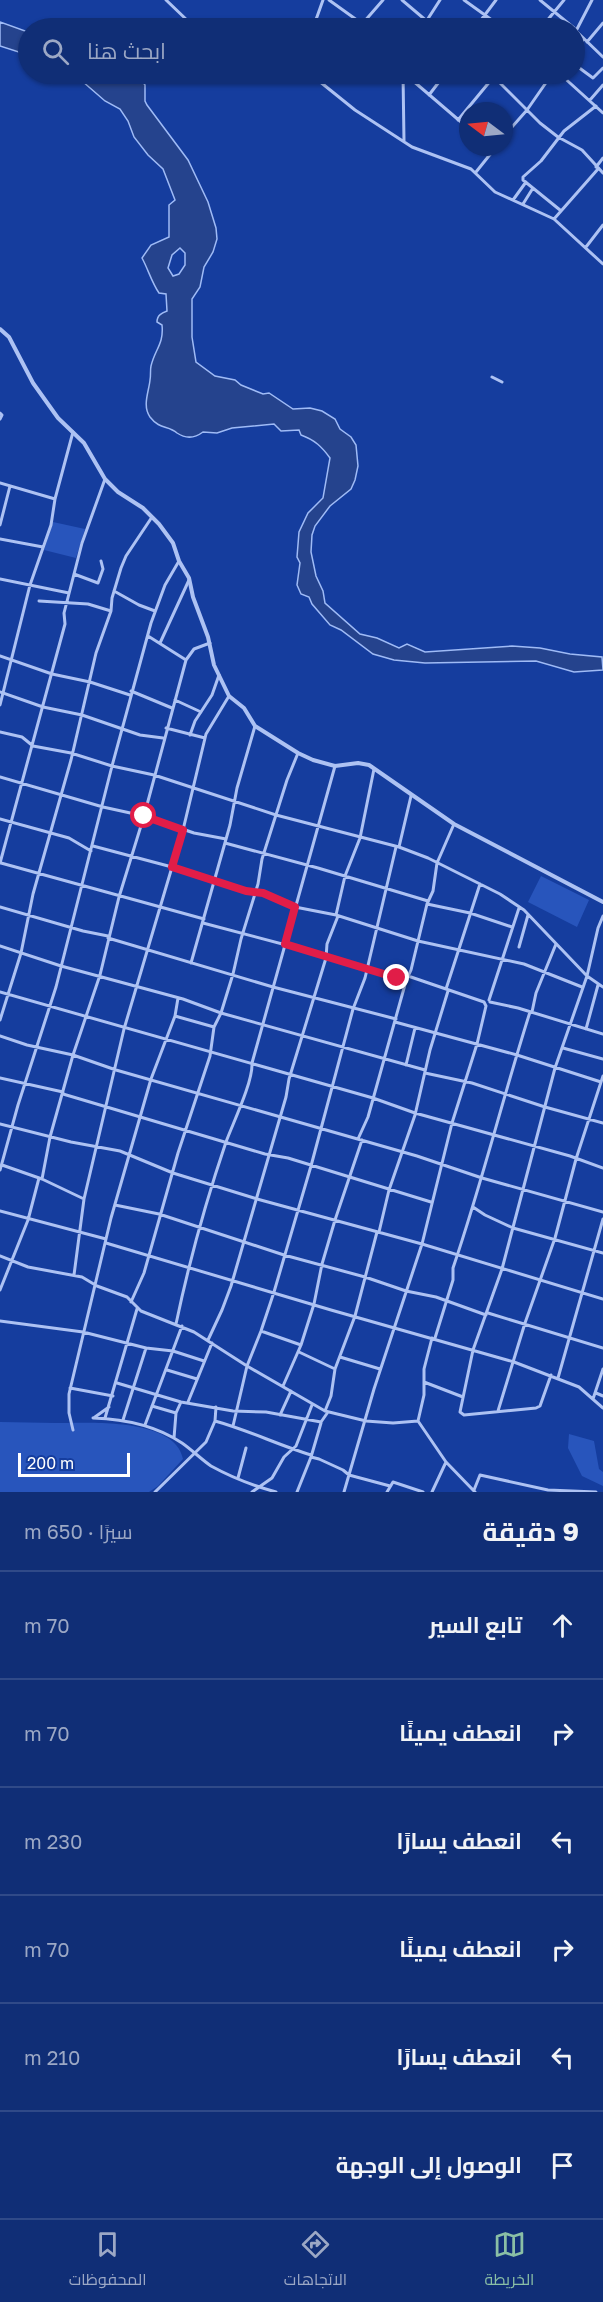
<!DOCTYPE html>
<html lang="ar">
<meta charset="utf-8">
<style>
:root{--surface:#102e76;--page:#19367b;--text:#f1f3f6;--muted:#9ca8c5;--line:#304a88;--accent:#8abfa5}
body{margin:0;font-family:"Golos Text",Cairo,sans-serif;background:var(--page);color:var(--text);direction:rtl}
.compass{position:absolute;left:459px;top:102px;width:54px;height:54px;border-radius:50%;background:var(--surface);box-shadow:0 2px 4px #0004;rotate:286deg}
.scale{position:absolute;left:18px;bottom:15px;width:112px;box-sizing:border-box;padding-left:6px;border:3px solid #fff;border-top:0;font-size:16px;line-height:21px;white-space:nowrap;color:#fff;-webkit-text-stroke:4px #153d9e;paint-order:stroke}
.stop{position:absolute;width:18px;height:18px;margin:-14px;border:4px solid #e11d48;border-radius:50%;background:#fff}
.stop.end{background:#e11d48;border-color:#fff;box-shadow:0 2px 6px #0008}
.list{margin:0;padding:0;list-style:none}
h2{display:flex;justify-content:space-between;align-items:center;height:78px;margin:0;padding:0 24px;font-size:26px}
h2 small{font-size:20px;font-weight:400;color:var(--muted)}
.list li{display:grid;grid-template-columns:39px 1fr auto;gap:18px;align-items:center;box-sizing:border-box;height:108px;padding:0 24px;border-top:2px solid var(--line)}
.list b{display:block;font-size:22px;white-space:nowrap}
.list em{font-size:20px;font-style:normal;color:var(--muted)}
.icon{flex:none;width:33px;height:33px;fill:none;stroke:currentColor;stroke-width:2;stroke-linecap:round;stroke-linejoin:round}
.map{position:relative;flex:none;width:603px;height:1492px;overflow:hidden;direction:ltr}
.search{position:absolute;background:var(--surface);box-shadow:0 2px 4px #0004;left:18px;right:18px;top:18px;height:66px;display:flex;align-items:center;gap:15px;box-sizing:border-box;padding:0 21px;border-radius:33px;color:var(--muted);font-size:22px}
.sheet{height:726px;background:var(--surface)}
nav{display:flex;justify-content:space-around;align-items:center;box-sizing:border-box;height:84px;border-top:2px solid var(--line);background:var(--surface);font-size:16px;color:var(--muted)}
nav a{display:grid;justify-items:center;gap:3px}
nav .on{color:var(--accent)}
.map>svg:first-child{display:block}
.green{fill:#2855bc}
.water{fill:#25438d;stroke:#9fbbf6;stroke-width:1.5;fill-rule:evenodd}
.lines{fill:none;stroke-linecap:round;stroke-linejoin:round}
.minor{stroke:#adc2f3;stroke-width:3}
.tertiary{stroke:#adc2f3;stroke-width:4}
.route{stroke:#e11d48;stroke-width:8}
</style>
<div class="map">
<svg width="603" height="1492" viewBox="0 0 603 1492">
<rect width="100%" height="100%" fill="#153d9e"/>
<path class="green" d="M53,522L85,529L76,558L44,550Z
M541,876L589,900L577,927L528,902Z
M0,1422C18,1422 37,1423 55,1423C88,1423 175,1417 183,1459L158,1486L149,1492H0Z
M569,1434L594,1441L599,1469L603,1472V1486L582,1476L568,1448Z"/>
<path class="water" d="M0,22L28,32V55L0,46Z
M74,74H137L145,85V101L147,105L188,160L208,202L216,228L217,239L213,252L204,267L200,287L192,299V337L196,362L215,376L235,380L241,385L263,394L269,393L293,409L310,408L322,411L335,419L340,429L351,437L356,445L358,466L355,480L351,489L330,506L315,526L312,535L311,552L316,576L323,591L325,603L360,634L377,638L399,648L407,644L425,652L512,646L540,648L570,654L602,657L603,670L574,672L536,661L425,663L394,660L373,654L341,630L330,625L312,604L309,597L301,594L297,585L300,563L297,557L299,532L308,513L323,498L330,458C322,447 315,440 301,435L299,430L281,431L274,424L232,428L217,433L203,432C195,438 186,439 177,433C168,425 160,430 150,417C142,406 149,391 150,380C151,375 150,370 151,366C155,349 164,344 162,325L157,322C157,315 162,313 167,311L166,294L159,293C152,283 148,269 142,258L151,245L169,237V205L175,200L163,169L148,155L134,137L128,121L120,109L105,101ZM180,248L185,253V265L179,274L173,276L168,268L172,255Z"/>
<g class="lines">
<path class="minor" d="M166,0L189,22L198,28
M329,0L368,28
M402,0L435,28
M464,0L503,28
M540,0L574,28
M363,23L383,0
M313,28L323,0
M422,28L440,0
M475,28L496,0
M541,28L564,0
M574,29L603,57
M576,31L592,0
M587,42L603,23
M574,49L584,39
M574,64L593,78L603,68
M304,74L319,81L355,110L412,147L471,169L495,192L554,219L603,264
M403,74L404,141
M405,74L468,128
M491,74L540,123L558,137L582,150L603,173
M560,74L603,113
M429,95L445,74
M590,100L603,85
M458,120L496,74
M504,136L527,110L552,74
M596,167L603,158
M476,172L496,147
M513,200L526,182
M523,204L533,188
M560,210L523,180V177L541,161L564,131L596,106
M554,219L598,169
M586,247L603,225
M492,377L502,382
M0,413L2,415L0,419
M0,483L55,499
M0,525L10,486
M0,539L43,547
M74,574L98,583L103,569L101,561
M0,579L69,593
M114,591L139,605L155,611
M39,601L88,604L111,611
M148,636L186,660
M160,643L189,580
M0,656L52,674L90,682L130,695
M131,691L172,708
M0,692L43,707L82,715L140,735L163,738
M175,700L201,712
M0,705L30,585L51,525L55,499L73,432
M166,728L205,738
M0,732L22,737L33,746L71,753L112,766L154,775L276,815L399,847L428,858L500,894L524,910L587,976L603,987
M190,735L195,721L212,695L219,675
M0,777L103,807L144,816L194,833L226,839
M0,819L69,838L91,851
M225,843L318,868L428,901
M93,846L172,867L246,891L263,893L295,907L336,915L418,941L524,964L582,987
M399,847L411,796
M0,863L65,624L64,613L82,543L105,479
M1,863L204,919
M427,904L470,913L512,927
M0,907L83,931L108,936
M336,915L345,876L360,838L374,769
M203,923L305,950L406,981
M108,938L273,987L396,1019
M0,946L61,966L183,999L221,1013L425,1070
M519,947L528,915
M191,963L230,825L237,788L255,726
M446,989L480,884
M0,992L373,1098L415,1113L570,1156L603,1168
M489,1000L519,908
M490,1002L518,1008L603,1034
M532,1012L536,993L556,944
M175,1016L214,1027
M0,1020L21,953L33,894L71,760L96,653L111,611L112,598L121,568L126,556L152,517
M395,1022L517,1055L601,1082
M586,1029L598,985
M0,1036L27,1045L73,1055L116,1070L417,1156L482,1178L603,1212
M563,1048L603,1059
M406,1065L415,1028
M425,1073L472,1083L545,1107L603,1123
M0,1078L63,1092
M63,1094L265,1154L288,1158L431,1202
M0,1124L71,1142L120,1151L173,1173L257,1199L422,1244L603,1299
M358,1139L368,1117L406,981L411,970L427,904L433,891L437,863L454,824
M2,1165L42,1179L84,1199
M0,1170L18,1105L56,987L112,766L151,623L165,585L179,561
M42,1179L50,1137L73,1055L100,975L119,897L144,816L186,660L194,649L210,643
M115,1205L159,1214L284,1255L365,1277L406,1291L436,1297L486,1315
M473,1207L485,1215L513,1228L603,1253
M0,1211L106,1239
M379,1232L389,1190L415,1115L430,1050L448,991
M106,1243L331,1310L514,1362L579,1387L603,1408
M0,1256L28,1267L82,1277L97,1286L127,1297L141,1311L194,1332L247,1366L325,1411L366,1421L393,1423L418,1421
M74,1275L84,1199L124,1029L183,830L206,734L229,696
M0,1290L28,1220L39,1178
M131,1302L144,1273L178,1153L210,1056L214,1027L221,1013L233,974L241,939L258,884L262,859L287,780L298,753
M488,1313L603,1348
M0,1321L83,1332L146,1348L173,1351L204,1361
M176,1324C189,1262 206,1201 226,1142C233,1123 253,1082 252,1063L335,766
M261,1331L301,1345
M432,1338L424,1369V1395L418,1421L446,1462L475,1492
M435,1338L453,1280V1268C482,1183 503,1097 530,1012
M208,1340L222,1310L231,1286L286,1097L289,1079L326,958L327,944L338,916
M299,1352L335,1369
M340,1357L380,1369
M167,1370L197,1379
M551,1375L540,1406L536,1408L464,1415L460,1412L473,1350L502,1269L555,1068L587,976L598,928L603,916
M558,1378L603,1219
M424,1382L463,1397
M117,1383L181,1402L233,1411L266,1412L321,1422L328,1412
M283,1386L301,1345L314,1304L322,1264L335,1220L362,1140
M70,1388L113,1396
M596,1393L603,1396
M593,1399L603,1369
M188,1402L212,1343
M152,1406L176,1413
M325,1411L331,1396L335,1369L355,1316L377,1232
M498,1411L525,1323L555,1238L576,1159L603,1076
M280,1415L291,1391
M95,1417L109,1407
M93,1418C125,1419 155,1425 182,1443C192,1450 201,1459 211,1466C231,1477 254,1486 276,1492
M105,1418L137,1309
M123,1420L146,1348
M215,1421C248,1430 278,1445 311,1455
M145,1425L182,1326
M233,1426L247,1366L261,1331L274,1292L311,1166L353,1009L365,978L396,847
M73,1430L69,1413V1394L111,1218L151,1079L175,1016L178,998
M174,1438L176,1413L181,1402
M311,1457L319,1459L343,1470L349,1475L390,1486
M238,1478L246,1448
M474,1490L480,1475L548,1490L596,1492
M155,1492L206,1442L215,1421L216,1407
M252,1492L272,1478L284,1457L296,1446L312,1405
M297,1492L311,1457L321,1423
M344,1492L374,1389L422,1244L452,1123L477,1044L486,1006L484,1002L408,976
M387,1492L393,1482L423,1492
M432,1492L446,1462"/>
<path class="tertiary" d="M0,329L9,337L33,383L58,418L84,443L105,479L118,492L143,508L159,524L173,543L179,561L189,578L193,597L208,637L214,665L229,696L244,708L255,726L298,753L313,760L335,766L358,763L369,765L454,824L603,902"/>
</g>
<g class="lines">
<path class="route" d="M144,816L183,830L172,867L246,891L263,893L295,907L285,944L397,978"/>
</g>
</svg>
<svg class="compass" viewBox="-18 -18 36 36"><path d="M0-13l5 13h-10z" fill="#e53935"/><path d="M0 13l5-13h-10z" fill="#9ca8c5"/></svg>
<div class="scale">200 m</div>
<div class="stop" style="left:144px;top:816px"></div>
<div class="stop end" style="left:397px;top:978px"></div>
<div class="search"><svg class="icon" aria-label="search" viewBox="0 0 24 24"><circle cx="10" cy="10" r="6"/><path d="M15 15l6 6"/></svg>ابحث هنا</div>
</div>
<section class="sheet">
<h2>9 دقيقة<small>سيرًا · 650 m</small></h2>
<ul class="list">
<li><svg class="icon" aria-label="ahead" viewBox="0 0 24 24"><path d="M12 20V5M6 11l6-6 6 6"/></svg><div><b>تابع السير</b></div><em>70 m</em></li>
<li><svg class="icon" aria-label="right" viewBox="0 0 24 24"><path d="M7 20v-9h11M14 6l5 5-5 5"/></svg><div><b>انعطف يمينًا</b></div><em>70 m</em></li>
<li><svg class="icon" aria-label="left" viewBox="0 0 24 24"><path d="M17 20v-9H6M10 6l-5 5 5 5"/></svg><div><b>انعطف يسارًا</b></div><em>230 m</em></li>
<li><svg class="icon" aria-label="right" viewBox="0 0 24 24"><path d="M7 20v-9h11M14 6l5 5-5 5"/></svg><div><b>انعطف يمينًا</b></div><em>70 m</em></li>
<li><svg class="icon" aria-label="left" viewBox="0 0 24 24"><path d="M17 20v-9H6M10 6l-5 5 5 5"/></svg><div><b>انعطف يسارًا</b></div><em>210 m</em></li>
<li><svg class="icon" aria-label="arrive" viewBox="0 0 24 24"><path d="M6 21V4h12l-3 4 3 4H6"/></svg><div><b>الوصول إلى الوجهة</b></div></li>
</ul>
</section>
<nav>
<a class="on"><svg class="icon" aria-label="map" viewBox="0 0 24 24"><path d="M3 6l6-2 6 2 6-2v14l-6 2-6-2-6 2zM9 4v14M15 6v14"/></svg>الخريطة</a>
<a><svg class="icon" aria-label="directions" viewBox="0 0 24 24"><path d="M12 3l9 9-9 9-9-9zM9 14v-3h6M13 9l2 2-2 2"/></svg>الاتجاهات</a>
<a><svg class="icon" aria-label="saved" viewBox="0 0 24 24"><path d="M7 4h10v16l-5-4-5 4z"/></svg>المحفوظات</a>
</nav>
